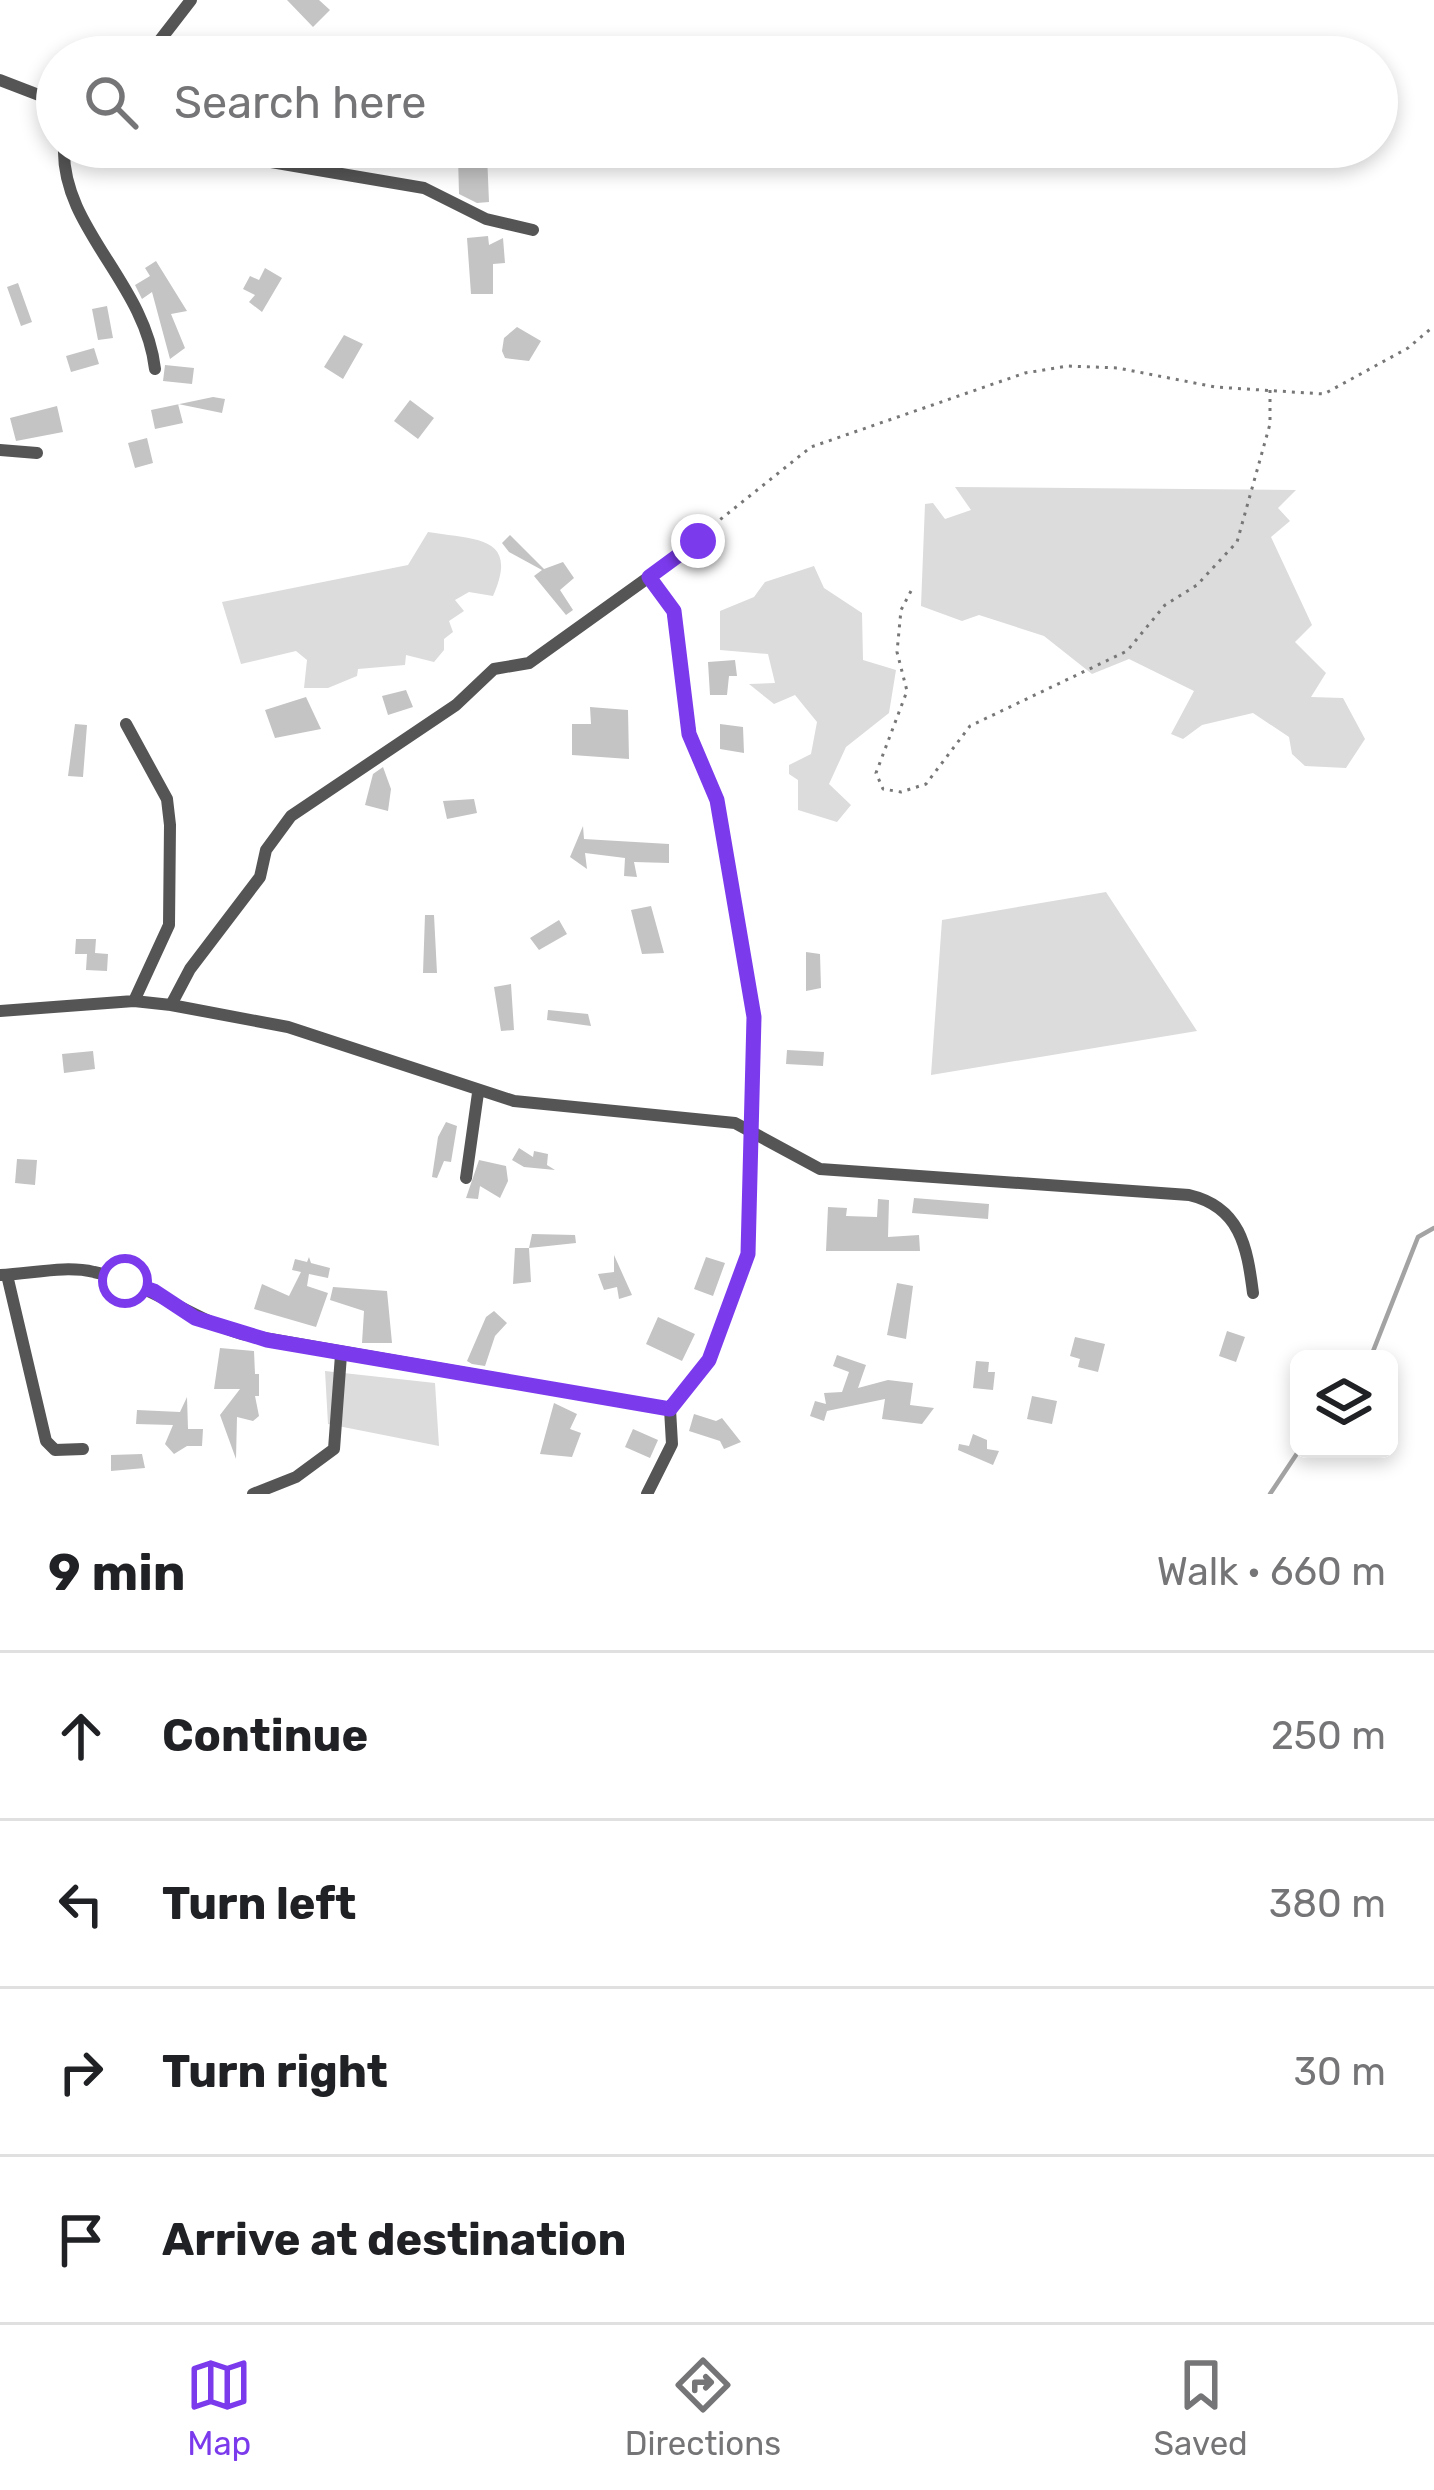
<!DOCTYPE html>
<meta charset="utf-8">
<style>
:root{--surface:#fff;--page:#f2f2f2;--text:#202124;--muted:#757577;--line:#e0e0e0;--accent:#7c3aed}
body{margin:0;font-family:Rubik,sans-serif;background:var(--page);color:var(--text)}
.controls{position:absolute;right:36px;bottom:36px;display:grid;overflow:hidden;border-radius:18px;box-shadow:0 6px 18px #0003}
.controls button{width:108px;height:108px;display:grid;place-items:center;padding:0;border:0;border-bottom:3px solid var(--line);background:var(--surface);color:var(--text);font:60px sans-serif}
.stop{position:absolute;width:36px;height:36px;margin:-27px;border:9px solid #7c3aed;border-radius:50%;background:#fff}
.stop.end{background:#7c3aed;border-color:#fff;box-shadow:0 3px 12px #0008}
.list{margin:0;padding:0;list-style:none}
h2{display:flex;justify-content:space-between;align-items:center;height:156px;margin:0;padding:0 48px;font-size:51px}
h2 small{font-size:39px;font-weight:400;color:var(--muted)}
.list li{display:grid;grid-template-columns:78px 1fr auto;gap:36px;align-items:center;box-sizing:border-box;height:168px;padding:0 48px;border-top:3px solid var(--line)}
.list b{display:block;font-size:45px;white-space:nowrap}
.list em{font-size:39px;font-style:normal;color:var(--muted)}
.icon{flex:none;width:66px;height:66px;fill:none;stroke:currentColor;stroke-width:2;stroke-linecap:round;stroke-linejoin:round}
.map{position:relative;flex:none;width:1434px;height:1494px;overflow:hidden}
.search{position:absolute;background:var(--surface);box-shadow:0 6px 18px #0003;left:36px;right:36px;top:36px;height:132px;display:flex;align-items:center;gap:30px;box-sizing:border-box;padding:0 42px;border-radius:66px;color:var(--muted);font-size:45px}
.sheet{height:828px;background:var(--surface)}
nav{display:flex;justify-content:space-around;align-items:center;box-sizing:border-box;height:168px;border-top:3px solid var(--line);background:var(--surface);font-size:33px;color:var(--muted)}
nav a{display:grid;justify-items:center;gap:6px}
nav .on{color:var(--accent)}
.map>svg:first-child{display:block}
.green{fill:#dcdcdc}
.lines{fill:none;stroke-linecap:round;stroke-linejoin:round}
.stream{stroke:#a3a3a3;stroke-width:4.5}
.building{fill:#c4c4c4}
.path{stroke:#777;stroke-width:3;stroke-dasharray:3 6;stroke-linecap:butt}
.minor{stroke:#555;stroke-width:12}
.route{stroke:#7c3aed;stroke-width:15}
</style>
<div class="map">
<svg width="1434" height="1494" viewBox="0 0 1434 1494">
<rect width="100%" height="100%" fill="#fff"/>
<path class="green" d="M955,487L1296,490L1278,508L1290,521L1271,537L1312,625L1295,642L1326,673L1311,697L1343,698L1365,739L1346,768L1305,766L1292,754L1289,737L1253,713L1202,725L1183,739L1171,734L1194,691L1129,659L1092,674L1044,636L979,615L962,621L921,606L925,504L933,503L945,519L971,510Z
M428,532C475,540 520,535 493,596L469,592L455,600L464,611L449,621L453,632L444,639V650L434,662L406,655L405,665L358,669L357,676L328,688H304L307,660L296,651L241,664L222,602L408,565Z
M814,566L824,588L862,613L863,660L896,670L889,713L846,747L829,784L851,805L837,822L798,810V780L789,774V765L811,754L817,722L795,695L774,704L749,684L775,683L768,654L720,650V611L754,597L765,582Z
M1106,892L1197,1031L931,1075L942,920Z
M325,1371L435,1383L439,1446L328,1424Z"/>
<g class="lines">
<path class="stream" d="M1370,1359L1418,1237L1434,1228
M1270,1494L1300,1449"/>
</g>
<path class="building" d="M287,0H319L330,10L313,27Z
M487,154L489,202L477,203L459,194L458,156Z
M488,236L489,245L503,238L505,263L493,264V294H471L467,238Z
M156,261L187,311L171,314L185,348L170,359L152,292L142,299L135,285L150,276L145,268Z
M265,268L282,278L262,312L249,302L255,295L243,289L250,276L259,280Z
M18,283L32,322L21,326L7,287Z
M107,306L113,338L98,340L92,309Z
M517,327L541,341L529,361L505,358L502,351L504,338Z
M344,335L363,344L343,379L324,367Z
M94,348L99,364L71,372L66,356Z
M165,365L194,368L192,384L163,381Z
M213,397L225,399L222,413L178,404L183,423L155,429L151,410Z
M410,400L434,418L418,439L394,421Z
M57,406L63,432L16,441L10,418Z
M147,438L153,463L135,468L128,443Z
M510,535L544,569L563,562L574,578L560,590L573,610L566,615L534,576L542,570L509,552L502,543Z
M735,660L737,676H729L727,695H710L708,662Z
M406,690L413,707L388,715L382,696Z
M306,697L321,729L275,738L265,710Z
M590,707L628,710L629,759L572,755V724H591Z
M75,724L87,725L83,777L68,776Z
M720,724L743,727L744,753L720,749Z
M383,767L391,789L388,811L365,805L373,774Z
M474,799L477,813L447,819L443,801Z
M583,826L584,839L669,844V863L634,862L637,877L624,876L625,858L585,853L587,869L570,857Z
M651,906L664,953L642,954L631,910Z
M425,915H434L437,973H423Z
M559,920L567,934L539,950L530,938Z
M76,939H96L95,953L108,954L107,971L86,970L87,954H75Z
M806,952L820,954L821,988L806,991Z
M511,984L514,1030L501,1031L494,987Z
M548,1010L588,1014L591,1026L547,1020Z
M787,1050L824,1052L823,1066L786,1064Z
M93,1051L95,1069L64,1073L62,1054Z
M446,1122L457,1126L451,1162L444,1161L437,1178L432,1177L438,1137Z
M519,1148L533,1157L534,1151L548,1154L547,1165L555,1170L524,1167L512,1160Z
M17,1159L37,1160L35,1185L15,1183Z
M479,1160L506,1166L508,1181L500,1198L480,1186L478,1199L466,1198Z
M914,1198L989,1204L988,1219L912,1213Z
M878,1199L889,1200L888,1237L919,1235L920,1251H826L828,1207L847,1208L846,1216L877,1217Z
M532,1234L575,1235L576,1243L529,1248Z
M515,1248H529L531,1282L513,1284Z
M614,1255L632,1295L619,1299L617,1287L604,1290L598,1274L614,1272Z
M309,1257L311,1263L330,1268L328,1278L309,1274L307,1286L328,1293L316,1327L254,1309L262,1284L289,1296L301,1272L292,1270L295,1259L307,1262Z
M706,1257L725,1263L713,1296L694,1289Z
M897,1283L913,1286L906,1339L887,1335Z
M333,1287L387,1291L392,1343H362L364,1311L330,1300Z
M494,1311L507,1323L495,1336L485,1366L472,1364L467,1361L486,1317Z
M658,1317L695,1334L682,1361L646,1344Z
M1227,1331L1245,1337L1236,1362L1219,1356Z
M1075,1337L1105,1344L1098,1372L1078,1367L1080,1359L1070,1356Z
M220,1348L254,1351L255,1374H259V1396H255L259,1416L253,1421L237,1417L236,1459L220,1415L240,1389H214Z
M837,1355L866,1365L858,1388L888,1380L913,1383L910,1405L934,1408L922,1424L882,1419L885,1399L827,1411L824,1421L810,1416L815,1401L826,1404L824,1393L842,1392L849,1372L833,1366Z
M976,1361L989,1362L988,1372H995L993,1390L973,1388Z
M1032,1396L1057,1401L1052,1424L1027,1419Z
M187,1397L188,1429H203L202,1446H187L174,1454L165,1444L173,1425L136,1424L137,1410L180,1412Z
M554,1403L577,1414L570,1429L581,1433L572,1457L540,1454Z
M694,1414L716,1421L722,1418L741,1442L724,1449L720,1441L689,1431Z
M633,1429L658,1440L650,1458L625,1447Z
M973,1434L987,1440V1449L999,1451L993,1465L958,1450L959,1444L969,1446Z
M142,1454L145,1468L111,1471V1455Z"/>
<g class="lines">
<path class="path" d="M657,570L811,447L1025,373L1068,366L1118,368L1215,387L1324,394L1408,348L1434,326
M911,591L901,610L897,652L907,691L876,773L883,789L901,792L926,784L970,726L1127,651L1165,605L1197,585L1237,542L1270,424V390"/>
<path class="minor" d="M147,57L191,0
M0,80L57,102
M64,147C61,228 145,282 155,369
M182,147L424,188L486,219L533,230
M0,450L37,453
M126,724L167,799L170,825L169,925L134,1001
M171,1005L190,969L260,877L266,850L291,816L456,705L494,669L529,663L649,577L673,611L690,734L717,800L754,1017L748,1254L709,1360L670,1409L672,1444L647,1494
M0,1011L134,1001L171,1005L288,1027L514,1101L735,1123L820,1169L1189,1195C1240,1207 1247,1246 1253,1293
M466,1178L478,1093
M0,1275C31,1274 64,1265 94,1272C148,1283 190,1318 242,1334L670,1409
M7,1275L46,1441L55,1450L83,1449
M253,1494L296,1477L334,1449L341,1355"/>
</g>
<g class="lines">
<path class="route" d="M125,1281L154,1291L195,1318L267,1340L670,1409L709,1360L748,1254L754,1017L717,800L689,734L674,611L649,577L698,541"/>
</g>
</svg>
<div class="controls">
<button><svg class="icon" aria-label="layers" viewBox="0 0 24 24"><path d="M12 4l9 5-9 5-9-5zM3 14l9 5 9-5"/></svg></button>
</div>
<div class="stop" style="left:125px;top:1281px"></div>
<div class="stop end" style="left:698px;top:541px"></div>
<div class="search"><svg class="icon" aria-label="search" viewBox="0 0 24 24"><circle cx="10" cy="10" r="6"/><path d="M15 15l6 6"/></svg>Search here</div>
</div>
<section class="sheet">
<h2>9 min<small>Walk · 660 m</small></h2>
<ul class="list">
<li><svg class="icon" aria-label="ahead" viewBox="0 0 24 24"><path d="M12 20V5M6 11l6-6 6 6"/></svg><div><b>Continue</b></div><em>250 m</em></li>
<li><svg class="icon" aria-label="left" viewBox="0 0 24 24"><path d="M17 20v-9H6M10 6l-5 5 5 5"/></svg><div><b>Turn left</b></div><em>380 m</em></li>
<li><svg class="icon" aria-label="right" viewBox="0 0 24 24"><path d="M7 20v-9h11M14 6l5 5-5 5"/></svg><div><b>Turn right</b></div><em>30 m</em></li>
<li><svg class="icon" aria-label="arrive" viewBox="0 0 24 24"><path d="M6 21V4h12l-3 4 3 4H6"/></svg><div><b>Arrive at destination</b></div></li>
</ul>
</section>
<nav>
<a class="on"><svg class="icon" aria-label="map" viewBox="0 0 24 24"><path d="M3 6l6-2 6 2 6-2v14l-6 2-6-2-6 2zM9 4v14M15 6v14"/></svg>Map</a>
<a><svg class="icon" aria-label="directions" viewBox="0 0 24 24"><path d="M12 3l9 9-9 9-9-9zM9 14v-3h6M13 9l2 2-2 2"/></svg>Directions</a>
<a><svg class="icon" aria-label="saved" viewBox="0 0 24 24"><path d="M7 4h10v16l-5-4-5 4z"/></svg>Saved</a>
</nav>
